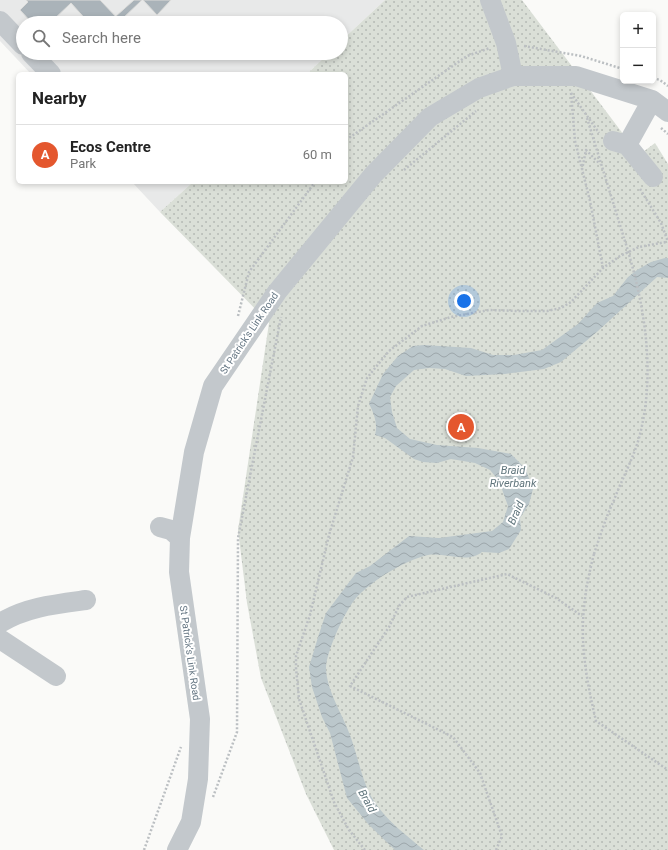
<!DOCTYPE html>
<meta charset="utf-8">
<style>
:root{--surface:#fff;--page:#f2f2f2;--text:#222;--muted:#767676;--line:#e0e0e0;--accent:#e4572e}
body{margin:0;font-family:Roboto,sans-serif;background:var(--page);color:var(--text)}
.controls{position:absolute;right:12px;top:12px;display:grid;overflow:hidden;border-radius:6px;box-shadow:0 2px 6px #0003}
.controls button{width:36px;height:36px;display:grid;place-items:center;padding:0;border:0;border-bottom:1px solid var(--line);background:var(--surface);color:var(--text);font:20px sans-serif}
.you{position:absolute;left:464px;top:301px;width:14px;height:14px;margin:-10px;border:3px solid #fff;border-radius:50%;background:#1a73e8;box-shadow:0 0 0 6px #1a73e833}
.badge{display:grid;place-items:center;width:26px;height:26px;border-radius:50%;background:var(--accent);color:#fff;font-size:13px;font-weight:700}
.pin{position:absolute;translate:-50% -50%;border:2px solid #fff;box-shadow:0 1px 4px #0006}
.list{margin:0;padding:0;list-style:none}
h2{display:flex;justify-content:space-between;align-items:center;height:52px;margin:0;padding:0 16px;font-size:17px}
h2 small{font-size:13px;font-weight:400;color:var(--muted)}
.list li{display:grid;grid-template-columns:26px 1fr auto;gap:12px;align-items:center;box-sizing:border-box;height:60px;padding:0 16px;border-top:1px solid var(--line)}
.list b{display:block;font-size:15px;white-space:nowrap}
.list p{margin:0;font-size:13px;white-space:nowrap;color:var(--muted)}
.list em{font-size:13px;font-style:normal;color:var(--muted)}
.icon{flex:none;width:22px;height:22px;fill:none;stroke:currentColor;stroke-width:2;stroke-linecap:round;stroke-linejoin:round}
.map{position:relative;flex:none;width:668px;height:850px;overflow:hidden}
.search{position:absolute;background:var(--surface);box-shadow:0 2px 6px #0003;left:16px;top:16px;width:332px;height:44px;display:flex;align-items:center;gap:10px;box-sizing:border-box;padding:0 14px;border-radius:22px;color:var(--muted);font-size:15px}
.panel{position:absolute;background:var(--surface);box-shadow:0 2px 6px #0003;left:16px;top:72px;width:332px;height:112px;border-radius:6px}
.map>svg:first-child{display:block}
.built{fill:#e8e9e9}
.park{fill:url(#park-dots)}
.water{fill:url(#water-waves)}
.building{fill:#aab3b9;stroke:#dcdcda}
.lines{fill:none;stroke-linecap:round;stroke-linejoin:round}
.path{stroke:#bbbfc2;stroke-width:2.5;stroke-dasharray:2 2;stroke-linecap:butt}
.minor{stroke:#c3c8cc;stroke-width:20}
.path-bridge{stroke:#bbbfc2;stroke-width:2.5;stroke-dasharray:2 2;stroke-linecap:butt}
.labels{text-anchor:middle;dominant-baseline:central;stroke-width:4;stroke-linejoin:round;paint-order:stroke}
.street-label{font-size:10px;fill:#657683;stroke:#fff}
.water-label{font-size:11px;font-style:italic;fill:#60757c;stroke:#fff}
</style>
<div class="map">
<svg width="668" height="850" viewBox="0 0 668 850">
<defs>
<pattern id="park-dots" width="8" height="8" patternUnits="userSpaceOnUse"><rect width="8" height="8" fill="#dadfd7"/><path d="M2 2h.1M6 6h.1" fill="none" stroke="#b4b9b4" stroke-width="1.8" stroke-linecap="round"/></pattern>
<pattern id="water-waves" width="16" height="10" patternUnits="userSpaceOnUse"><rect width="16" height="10" fill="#bbc7cb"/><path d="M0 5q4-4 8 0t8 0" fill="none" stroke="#9ca6aa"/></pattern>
</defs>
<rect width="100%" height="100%" fill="#fafaf8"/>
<path class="built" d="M0,0H385L341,41V23H23V53H329L307,74H31L0,41Z
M132,182H193L160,212Z"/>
<path class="park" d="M385,0H522L639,155L655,143L668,164V850H334L306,794L261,678L247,603L238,530L269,323L160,212L193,182H346V74H307L329,53H341V41Z"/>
<path class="water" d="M665,258H668V278L657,277L598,331L561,362L544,369L505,374L466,376L445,369L429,368L414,370L396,386L390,397L392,412L397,428L410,439L437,445L478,448L511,454L525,468L533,489L529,504L520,518L521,530L509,549L499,553L482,552C468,564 445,552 428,555C415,558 401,565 389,572C380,577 363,590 356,598C345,611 327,650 326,667C326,691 344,716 351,738C358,757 363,785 374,801C386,820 407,836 424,850H395L369,825L347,798L330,733L322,717L312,687L309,667L319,634L326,613L356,573L370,566L409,536L439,538L492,531L503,522L508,506L499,481L490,470L475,463L451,459L437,463L423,462L414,459L385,438L375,435C378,424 374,413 369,404L383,374L398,356L413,346L424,345L471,348L493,355H514L542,350L578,324L597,303L613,296L628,277L637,270L651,262Z"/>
<path class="building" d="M26,0H100L120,21L117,23H89L71,3L50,23H32L20,10L28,2Z
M134,0H142L120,21L115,17Z
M143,0H171L157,15Z"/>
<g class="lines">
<path class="path" d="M524,46L581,56L623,69
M653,78L660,80L668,86
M571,93L599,133
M571,93L575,141L590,201L603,268
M587,118L624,238
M661,128L668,134
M346,140L467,56L490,48
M404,170L476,111
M582,170L586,150L600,164
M640,189L661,223L668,242
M238,316L249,272L315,182
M594,554C577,618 581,657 596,721L668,770
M213,797L237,732L238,538L281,317
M144,850L181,747
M365,850L349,830L334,802L299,699L296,668V656L310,615L329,535L353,457L358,406L367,378L389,351L422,326L451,317L489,310L518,311H547L561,308L571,302L603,268L620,256L639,247L666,242
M496,850L502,836L480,773L453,737L350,686L389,627L399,606L407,597L507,574L556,598L582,616"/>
<path class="minor" d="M490,0L506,43L513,76
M0,21L23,45
M31,53L51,74
M613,141L627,145L653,177
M627,145L652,100
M160,527L171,530L180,538
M0,623C26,607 56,604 86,600
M0,639L56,676
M177,850L191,822L198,779L200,719L179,572L180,538L194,452L213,386L277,292L373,175L430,117L479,88L513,76H576L652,100L668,112"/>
<path class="path-bridge" d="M594,554C600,536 606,517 614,500C622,479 633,459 639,438C657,372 644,301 624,238"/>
</g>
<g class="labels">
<g class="street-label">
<text transform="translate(249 333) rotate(-56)">St Patrick’s Link Road</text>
<text transform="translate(190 653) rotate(82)">St Patrick’s Link Road</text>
</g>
<g class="water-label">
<text x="513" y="470">Braid<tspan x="513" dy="13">Riverbank</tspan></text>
<text transform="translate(516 513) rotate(-66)">Braid</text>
<text transform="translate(367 801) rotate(61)">Braid</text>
</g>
</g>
</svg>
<div class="controls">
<button>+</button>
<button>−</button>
</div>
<div class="you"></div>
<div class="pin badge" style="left:461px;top:427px">A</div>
<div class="search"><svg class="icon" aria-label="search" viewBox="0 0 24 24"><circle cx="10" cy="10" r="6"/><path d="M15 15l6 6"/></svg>Search here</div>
<section class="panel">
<h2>Nearby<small></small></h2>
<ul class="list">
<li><span class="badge">A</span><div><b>Ecos Centre</b><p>Park</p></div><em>60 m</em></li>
</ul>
</section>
</div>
